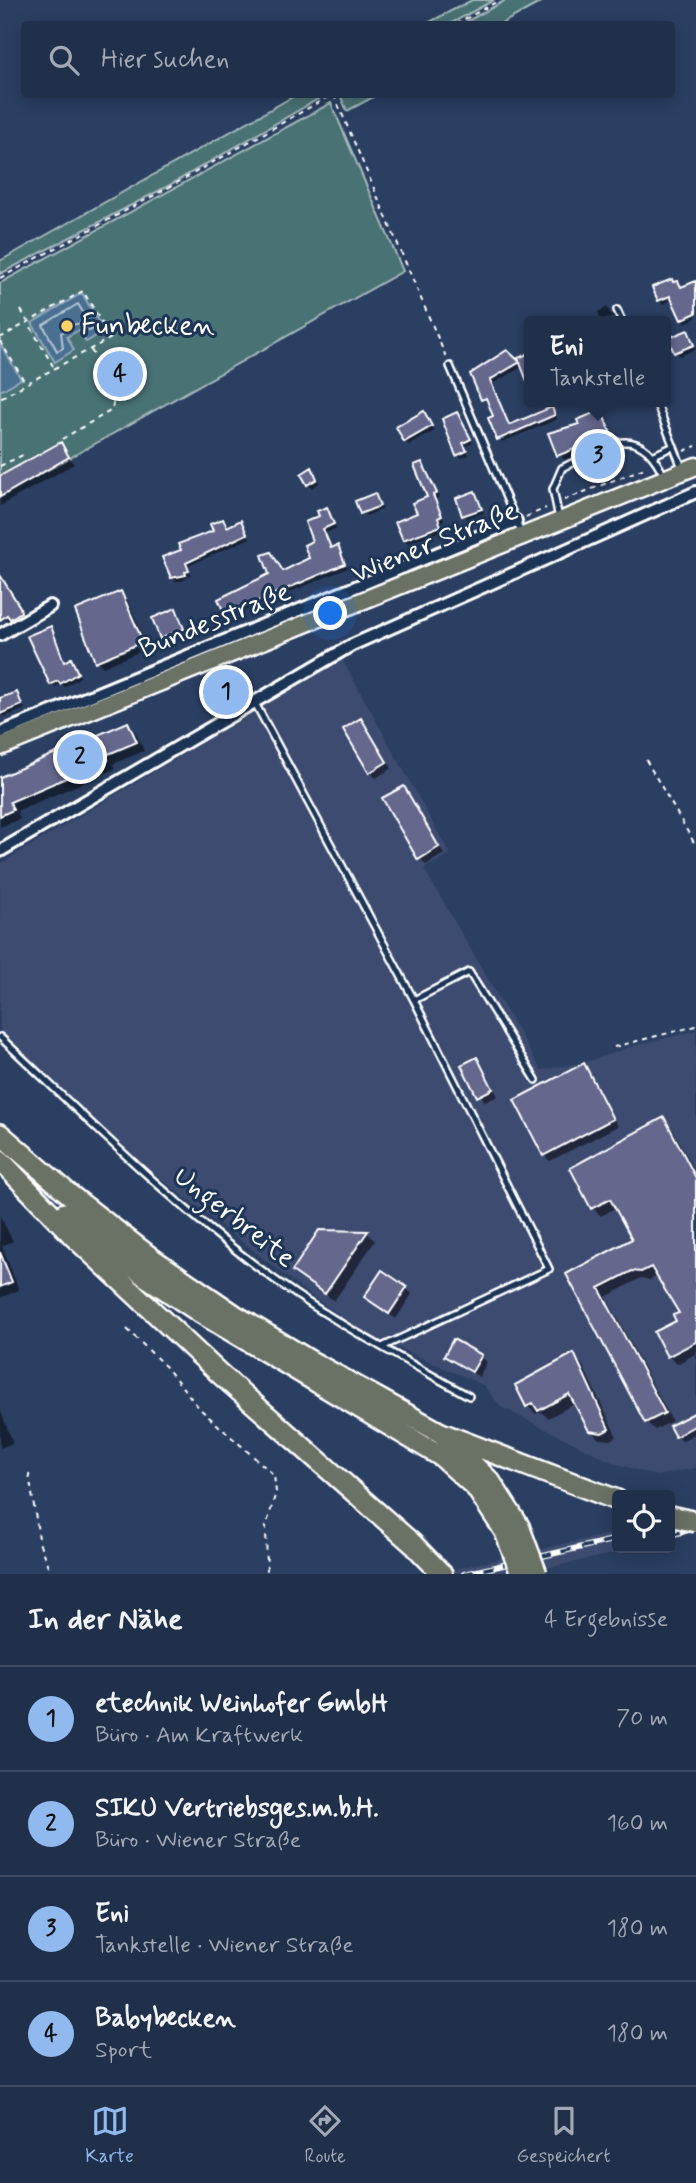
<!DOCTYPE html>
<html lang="de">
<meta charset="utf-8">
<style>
:root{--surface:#202f4a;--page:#2d3b54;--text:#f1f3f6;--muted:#a2a9b5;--line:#3d4a62;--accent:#90b9f0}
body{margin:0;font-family:Mynerve,sans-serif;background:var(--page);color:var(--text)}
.controls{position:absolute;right:21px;bottom:21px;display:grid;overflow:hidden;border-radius:7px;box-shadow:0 4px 18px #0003}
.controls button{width:63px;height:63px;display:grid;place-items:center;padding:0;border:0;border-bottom:2px solid var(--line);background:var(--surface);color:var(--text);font:35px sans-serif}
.you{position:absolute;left:331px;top:614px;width:24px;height:24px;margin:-18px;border:5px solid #fff;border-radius:50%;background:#1a73e8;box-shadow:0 0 0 10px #1a73e833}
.badge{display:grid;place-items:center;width:46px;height:46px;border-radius:50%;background:var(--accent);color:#111;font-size:23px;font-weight:700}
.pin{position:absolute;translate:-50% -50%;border:4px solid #fff;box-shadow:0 2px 7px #0006}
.popup{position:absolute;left:524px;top:316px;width:147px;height:91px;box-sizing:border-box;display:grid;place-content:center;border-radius:7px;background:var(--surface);filter:drop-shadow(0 2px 5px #0005);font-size:23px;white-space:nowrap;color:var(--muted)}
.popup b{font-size:26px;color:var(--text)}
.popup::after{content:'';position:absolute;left:50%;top:100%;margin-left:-14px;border:14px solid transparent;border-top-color:var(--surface)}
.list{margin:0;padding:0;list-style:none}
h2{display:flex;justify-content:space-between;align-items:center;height:91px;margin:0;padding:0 28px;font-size:30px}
h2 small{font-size:23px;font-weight:400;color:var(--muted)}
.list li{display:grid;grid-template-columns:46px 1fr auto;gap:21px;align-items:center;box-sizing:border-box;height:105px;padding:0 28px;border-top:2px solid var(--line)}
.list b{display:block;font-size:26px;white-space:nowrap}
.list p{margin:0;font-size:23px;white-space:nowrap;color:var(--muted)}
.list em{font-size:23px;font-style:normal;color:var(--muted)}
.icon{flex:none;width:38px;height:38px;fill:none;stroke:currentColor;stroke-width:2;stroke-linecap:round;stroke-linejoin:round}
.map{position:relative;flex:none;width:696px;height:1574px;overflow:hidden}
.search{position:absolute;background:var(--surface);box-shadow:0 4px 18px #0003;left:21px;right:21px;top:21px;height:77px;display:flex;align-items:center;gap:18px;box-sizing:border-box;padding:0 24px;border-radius:7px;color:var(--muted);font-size:26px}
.sheet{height:511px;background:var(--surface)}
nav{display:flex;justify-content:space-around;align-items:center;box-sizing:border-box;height:98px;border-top:2px solid var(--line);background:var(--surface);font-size:19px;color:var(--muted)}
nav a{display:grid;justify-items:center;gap:4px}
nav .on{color:var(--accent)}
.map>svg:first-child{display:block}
.built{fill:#3c4b6f}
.green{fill:#4a7275;stroke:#a4b8ba;stroke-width:2}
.water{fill:#496f91;stroke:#92a9bd;stroke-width:2}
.shadow{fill:#0007}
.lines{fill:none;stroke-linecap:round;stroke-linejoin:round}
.shore{stroke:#b6c5d3;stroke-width:2}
.building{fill:#65678c;stroke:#fff;stroke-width:2}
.service-casing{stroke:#fff;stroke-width:10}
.minor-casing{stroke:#fff;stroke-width:16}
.primary-casing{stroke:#fff;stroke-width:21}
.motorway-casing{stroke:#fff;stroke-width:24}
.path{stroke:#fff;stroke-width:2;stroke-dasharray:5 5;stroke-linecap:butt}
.service{stroke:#1d3557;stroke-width:5}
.minor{stroke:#1d3557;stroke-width:10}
.primary{stroke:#6b7165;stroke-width:16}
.motorway{stroke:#6b7165;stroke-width:19}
.rail-casing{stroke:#fff;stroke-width:6}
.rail{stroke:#1d3557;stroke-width:3.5;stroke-dasharray:10;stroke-linecap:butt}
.motorway-bridge-casing{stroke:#fff;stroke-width:24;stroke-linecap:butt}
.motorway-bridge{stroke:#6b7165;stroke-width:19}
.poi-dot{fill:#ffd166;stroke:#1d3557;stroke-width:2.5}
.labels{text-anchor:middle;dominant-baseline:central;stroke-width:6;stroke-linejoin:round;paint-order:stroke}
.poi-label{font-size:28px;fill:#fff;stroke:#1d3557;text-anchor:start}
.street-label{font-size:28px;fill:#fff;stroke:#1d3557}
</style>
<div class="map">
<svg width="696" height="1574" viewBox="0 0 696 1574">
<rect width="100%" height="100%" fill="#2b3f62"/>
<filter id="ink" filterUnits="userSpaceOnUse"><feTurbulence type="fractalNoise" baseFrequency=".0143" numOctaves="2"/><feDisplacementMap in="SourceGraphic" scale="14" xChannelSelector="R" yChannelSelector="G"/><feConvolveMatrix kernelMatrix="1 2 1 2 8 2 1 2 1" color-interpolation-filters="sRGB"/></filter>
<g filter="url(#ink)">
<path class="built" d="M342,659L450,854L424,869L541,1070L590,1061L636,1045L696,1031V1468L656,1476L614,1463L501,1407L483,1385L369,1335L310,1295L118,1145L0,1034V864Z
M617,1532V1548H638L521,1574H432Z"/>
<path class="green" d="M472,0H494L450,24H426Z
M506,0H545L501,24H462Z
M296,95H325L166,187L0,274V261Z
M340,95H377L347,111Z
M331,103L403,271L0,497V283Z"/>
<path class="water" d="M82,293L104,331L86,342L79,330L67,337L74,350L55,362L32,323Z
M0,343L21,379L0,391Z"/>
<path class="shadow" d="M677,283L682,289L696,285V318L685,323L673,299L663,304L659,300Z
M607,307L613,318L590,321L600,317L598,312Z
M688,332L696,349L680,356L676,352Z
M507,352L522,367L492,384L510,427L551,409L558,419L502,442L489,402L483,399L472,375Z
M600,412L614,439L590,454L586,451L564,460L550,434L581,425Z
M424,413L435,431L409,445L406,441Z
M457,415L473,443L465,446L469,455L461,458L458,455Z
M60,444L74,464L0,506V478Z
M610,454L614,464L595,471L594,470Z
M422,464L439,497L436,499L444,520L441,522L444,530L408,543L404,539L430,498Z
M312,469L319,483L312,488L308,484Z
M475,493L484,513L468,519L464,515Z
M374,495L383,509L366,516L362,513Z
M326,509L337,528L326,533L332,549L337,547L341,551L348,568L230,617L227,614L284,572L312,559Z
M223,521L228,528L241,522L250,538L188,566L191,575L182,581H176L172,577L183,551L216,532Z
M0,574L23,612L24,616L15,622L11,618L7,621L0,611Z
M121,593L127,599L148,648L103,667L97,661Z
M175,610L187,633L166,642L162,638Z
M50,628L65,663L71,660L80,677L65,687L62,684L55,687L51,683Z
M238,683L245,694L223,709L212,694Z
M16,694L25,709L4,717L0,713V700Z
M361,720L392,768L376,778L370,772Z
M128,724L136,733L144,751L113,764L115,769L17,811L20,819L0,827V779Z
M403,788L444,854L426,865L420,859Z
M477,1059L498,1096L485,1102L463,1066Z
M583,1065L618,1126L550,1161L544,1155Z
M664,1120L672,1128L696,1173V1361L695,1354L677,1364L668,1356L681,1313L658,1275L650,1280L641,1278L606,1297L672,1421L655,1430L646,1422L568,1275L634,1240L617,1207L601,1216L593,1208Z
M0,1216L13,1241L2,1246L19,1290L0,1298Z
M320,1231L367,1233L375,1241L334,1301L294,1270Z
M406,1288L412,1294L396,1319L366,1297Z
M446,1356H481L487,1362L479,1377Z
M574,1356L582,1364L617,1437L611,1440L599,1439L590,1430L576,1403L548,1418L541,1412L536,1414L527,1406Z
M0,1409L13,1443L0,1448Z
M696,1414V1433L682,1441L676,1435Z"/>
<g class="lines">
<path class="shore" d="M78,304L93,329L89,331L81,324H75L61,333L63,348L57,351L43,325Z"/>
</g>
<path class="building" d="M672,279L673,282L678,281L681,287L696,281V313L681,320L670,296L658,301L652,287Z
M688,330L694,345L674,353L668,338Z
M507,350L520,362L490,380L509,425L552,407L555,415L497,440L488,418L493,416L486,398L481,400L470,374Z
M530,353V386H529L518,358Z
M601,410L611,434L603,437L605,441L584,451L582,446L557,456L548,433L579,424L577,420Z
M424,411L432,426L404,442L396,427Z
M457,412L471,439L463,443L467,451L456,456L442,419Z
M61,442L69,457L0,497V476Z
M609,451L614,462L592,471L588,460Z
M422,462L437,493L433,495L442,516L438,518L441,526L403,540L395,522L417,513L412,503L427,497L414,465Z
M312,467L317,479L307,485L301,474Z
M475,491L482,509L462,516L456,498Z
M375,493L380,506L360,514L355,501Z
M327,507L334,524L323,529L331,548L338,545L345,564L225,615L218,599L269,574L262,555L271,552L283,571L309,558L304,545L312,541L305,522L319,516L317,511Z
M223,519L227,527L241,520L247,534L186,563L189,571L185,572L186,575L171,578L162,557L181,550L178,544L213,531L210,524Z
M0,575L20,607L21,612L10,619L7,615L0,620Z
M121,591L143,642L95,662L75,610Z
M176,608L184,629L160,639L152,618Z
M51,626L64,662L71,658L78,673L60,684L58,681L50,685L27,636Z
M235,677L243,690L218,706L210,694Z
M17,692L22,705L0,714V698Z
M361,718L387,762L369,773L343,729Z
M128,722L137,742L106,755L108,760L10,802L13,810L0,816V777Z
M404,786L439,847L418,860L382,798Z
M477,1057L493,1089L477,1097L461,1065Z
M584,1063L613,1119L543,1156L514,1100Z
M664,1117L696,1178V1342L667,1357L654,1332L676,1321L673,1315L679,1313L651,1267L641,1272L632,1271L599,1288L665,1413L645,1423L566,1274L632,1239L610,1199L591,1209L570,1168Z
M319,1230L368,1231L325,1294L292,1271Z
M0,1252L12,1282L0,1287Z
M382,1270L407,1287L389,1314L364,1297Z
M453,1339L482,1355L472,1372L444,1356Z
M574,1353L609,1429L602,1433L589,1431L569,1394L538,1411L533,1403L526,1407L515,1385Z
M696,1412V1425L675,1437L669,1426Z"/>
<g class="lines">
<g class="service-casing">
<path id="service" d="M617,310L622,321
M450,366L522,535
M656,402L683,470
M654,455L674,446
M559,519L553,489L562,468C605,447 638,418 664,476
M255,703L414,1000L549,1269L382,1347
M414,1000L469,972L536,1080
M0,1037C83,1115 164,1196 255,1265C321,1316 396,1355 469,1396"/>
</g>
<g class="minor-casing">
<path id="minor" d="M0,635L50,606
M0,733L516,521
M0,851L352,645L696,492"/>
</g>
<g class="primary-casing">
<path id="primary" d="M0,747L696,466"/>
</g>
<g class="motorway-casing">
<path id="motorway" d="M0,1134L69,1194L153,1259L235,1315L309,1360L441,1433L617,1500
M0,1160L73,1236L220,1374L413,1544L442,1574
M65,1213L145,1276L199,1312L442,1457L476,1488L505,1532
M444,1436L490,1481L519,1526"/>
</g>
<path class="path" d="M456,24L500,0
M334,95L446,357
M0,278L166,189L333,94
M21,310L53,366
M0,338L83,291L111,338L0,398
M0,341L25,382
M91,350L104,372
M123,359L134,380L115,391L104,372Z
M62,439L112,410L115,392
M684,451L696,446
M0,466L27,453
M564,500L647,467
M526,517L546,508
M646,760L696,846
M614,1047L696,1026
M127,1329L166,1367L200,1409L274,1475L276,1492L266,1527L267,1574
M29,1474L40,1545L51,1574"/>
<use href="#service" class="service"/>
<use href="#minor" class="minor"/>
<use href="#primary" class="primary"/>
<use href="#motorway" class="motorway"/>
<g class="rail-casing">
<path id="rail" d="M670,1535L696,1528
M464,1574L617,1539"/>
</g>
<use href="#rail" class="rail"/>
<g class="motorway-bridge-casing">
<path id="motorway-bridge" d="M670,1516L696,1522
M519,1526L537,1574
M505,1532L521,1574"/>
</g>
<use href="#motorway-bridge" class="motorway-bridge"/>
</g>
</g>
<circle class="poi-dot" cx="67" cy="326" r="7"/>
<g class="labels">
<g class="poi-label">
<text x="81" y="326">Funbecken</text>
</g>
<g class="street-label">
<text transform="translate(435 543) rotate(-22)">Wiener Straße</text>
<text transform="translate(215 621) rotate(-22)">Bundesstraße</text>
<text transform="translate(234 1218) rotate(38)">Ungerbreite</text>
</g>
</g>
</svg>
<div class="controls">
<button><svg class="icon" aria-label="locate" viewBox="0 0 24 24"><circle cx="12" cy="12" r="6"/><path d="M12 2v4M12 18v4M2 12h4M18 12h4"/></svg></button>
</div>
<div class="you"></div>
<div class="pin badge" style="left:226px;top:692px">1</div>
<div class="pin badge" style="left:80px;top:757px">2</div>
<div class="pin badge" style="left:598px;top:456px">3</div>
<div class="popup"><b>Eni</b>Tankstelle</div>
<div class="pin badge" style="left:120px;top:374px">4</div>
<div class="search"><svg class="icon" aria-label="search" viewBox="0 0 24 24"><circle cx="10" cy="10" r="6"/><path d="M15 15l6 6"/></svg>Hier suchen</div>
</div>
<section class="sheet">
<h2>In der Nähe<small>4 Ergebnisse</small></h2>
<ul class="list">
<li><span class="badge">1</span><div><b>etechnik Weinhofer GmbH</b><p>Büro · Am Kraftwerk</p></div><em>70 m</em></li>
<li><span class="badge">2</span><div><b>SIKU Vertriebsges.m.b.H.</b><p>Büro · Wiener Straße</p></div><em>160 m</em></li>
<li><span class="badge">3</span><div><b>Eni</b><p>Tankstelle · Wiener Straße</p></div><em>180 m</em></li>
<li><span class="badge">4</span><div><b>Babybecken</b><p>Sport</p></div><em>180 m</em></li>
</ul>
</section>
<nav>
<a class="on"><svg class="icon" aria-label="map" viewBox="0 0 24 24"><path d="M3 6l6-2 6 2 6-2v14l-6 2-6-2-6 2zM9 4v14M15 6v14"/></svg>Karte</a>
<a><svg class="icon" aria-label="directions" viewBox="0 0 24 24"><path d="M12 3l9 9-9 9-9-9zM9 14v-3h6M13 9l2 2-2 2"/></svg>Route</a>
<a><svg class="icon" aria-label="saved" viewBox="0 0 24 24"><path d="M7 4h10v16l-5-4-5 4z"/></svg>Gespeichert</a>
</nav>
